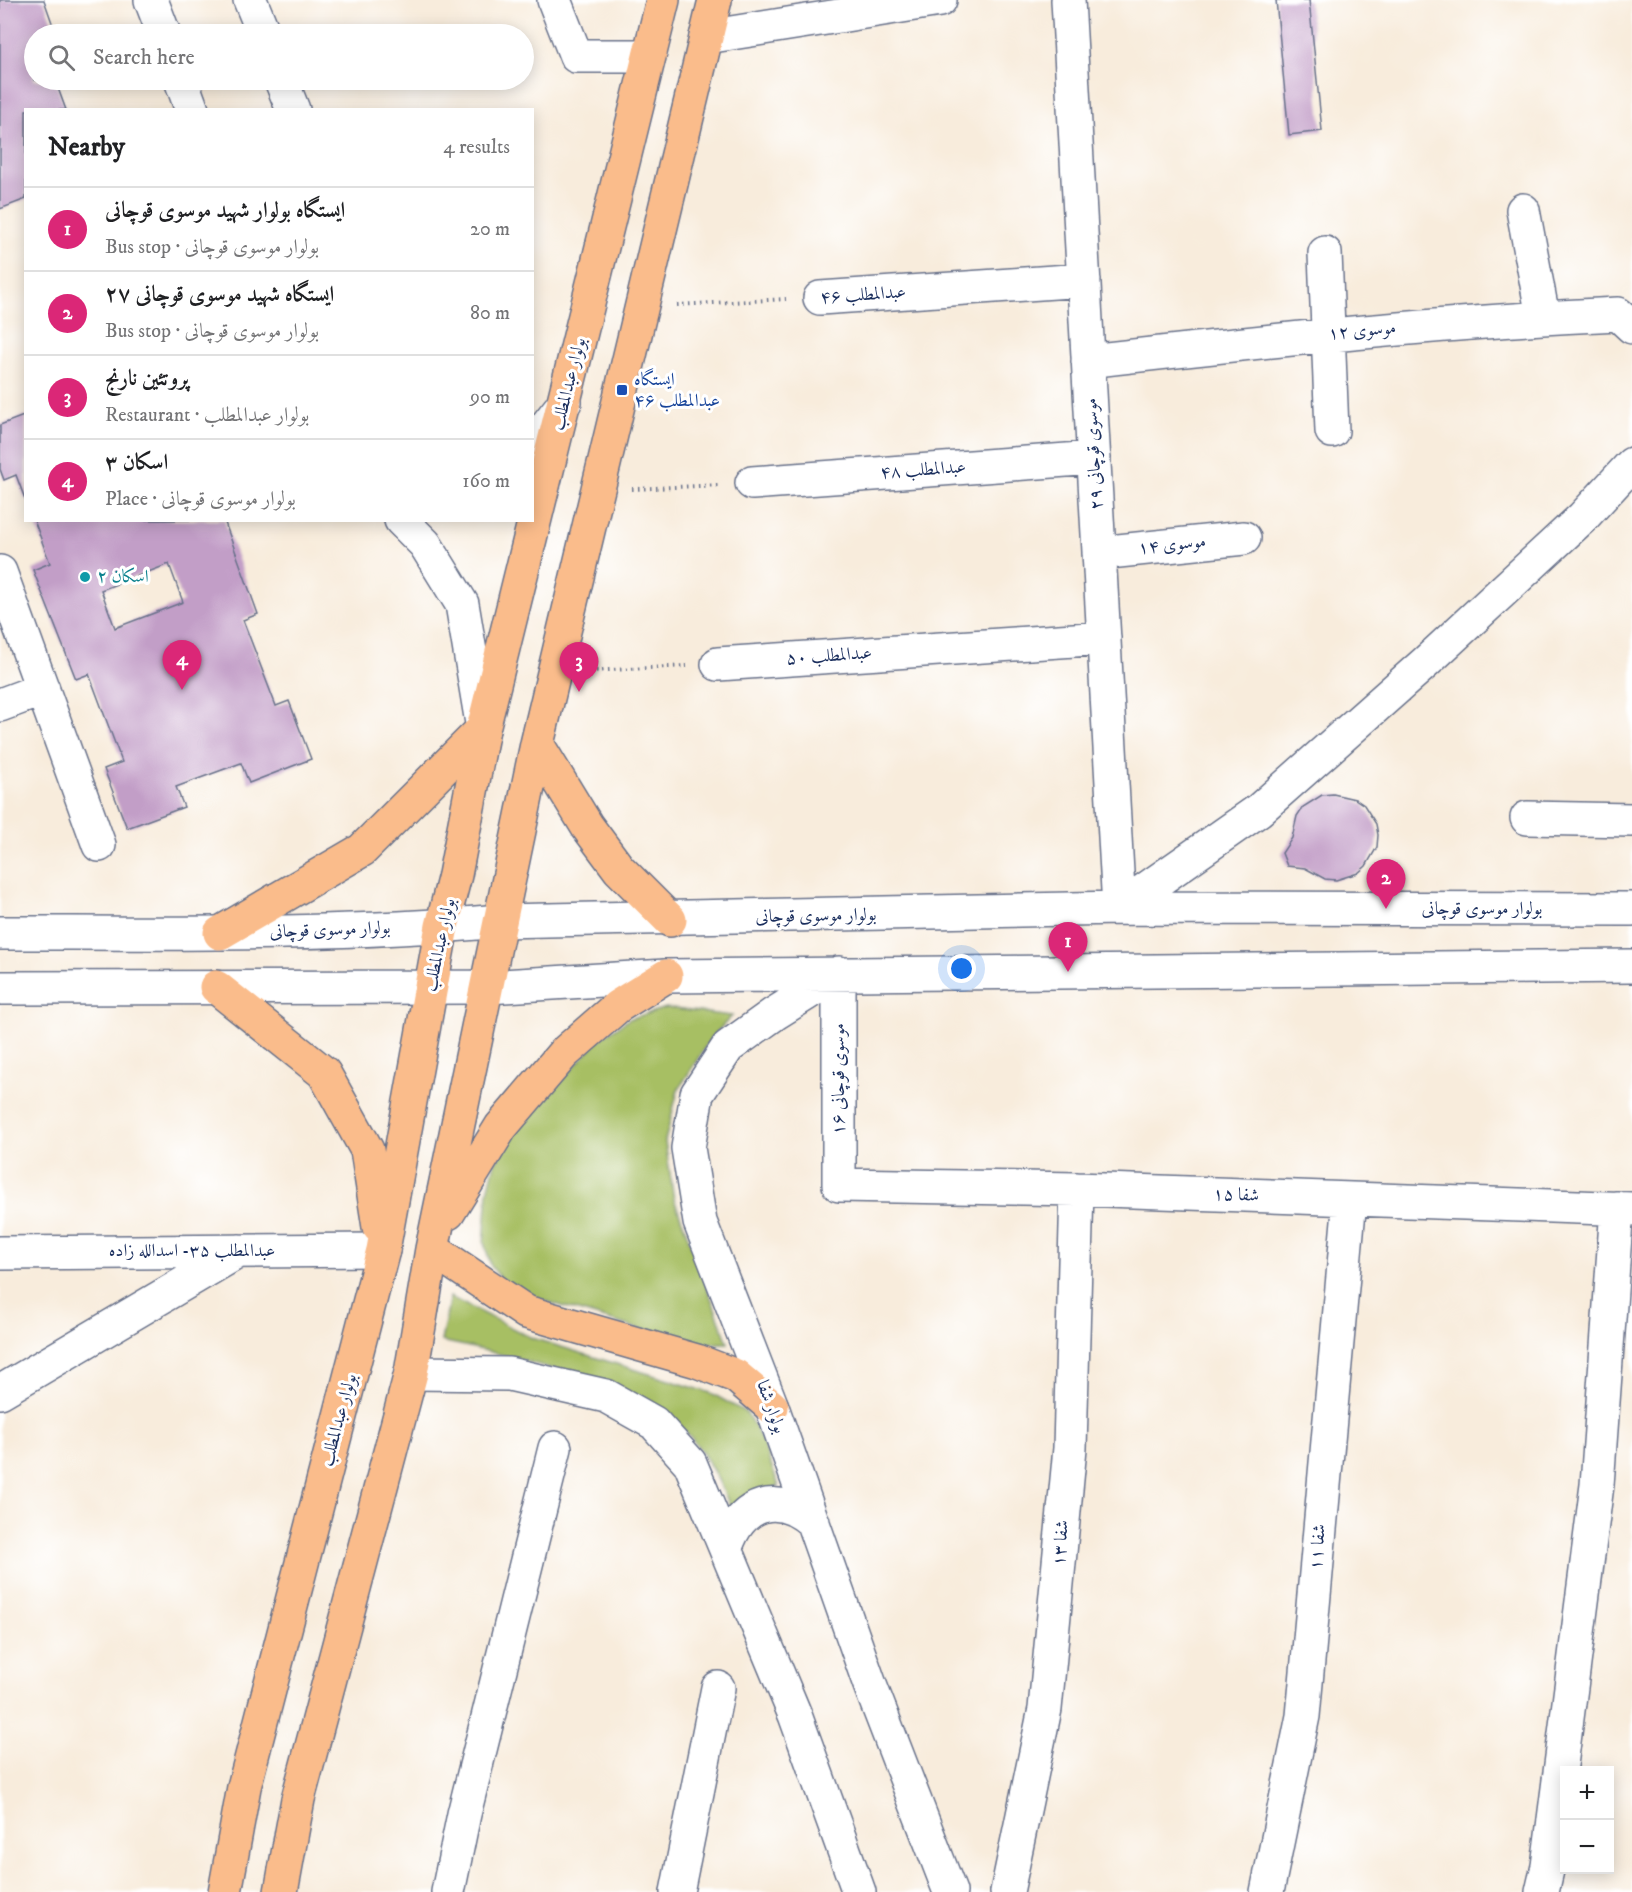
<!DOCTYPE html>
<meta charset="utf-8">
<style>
:root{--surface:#fff;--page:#f6f6f6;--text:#202124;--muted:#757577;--line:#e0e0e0;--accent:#db2777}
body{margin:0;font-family:"IM FELL DW Pica",Amiri,serif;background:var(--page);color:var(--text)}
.controls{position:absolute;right:18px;bottom:18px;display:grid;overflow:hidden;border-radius:0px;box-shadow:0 3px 15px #0003}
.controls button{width:54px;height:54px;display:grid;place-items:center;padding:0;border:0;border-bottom:2px solid var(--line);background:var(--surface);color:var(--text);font:30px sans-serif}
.you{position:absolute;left:962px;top:969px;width:21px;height:21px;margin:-15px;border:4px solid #fff;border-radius:50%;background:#1a73e8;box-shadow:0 0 0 9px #1a73e833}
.badge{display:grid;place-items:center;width:39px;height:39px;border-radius:50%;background:var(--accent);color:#fff;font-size:20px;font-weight:700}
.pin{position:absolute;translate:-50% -50px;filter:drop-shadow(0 2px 3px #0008)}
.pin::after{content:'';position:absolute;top:32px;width:21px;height:18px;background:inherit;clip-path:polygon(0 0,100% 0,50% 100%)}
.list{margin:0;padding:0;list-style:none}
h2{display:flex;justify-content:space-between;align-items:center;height:78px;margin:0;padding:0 24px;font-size:26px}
h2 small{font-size:20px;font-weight:400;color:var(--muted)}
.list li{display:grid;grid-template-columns:39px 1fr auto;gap:18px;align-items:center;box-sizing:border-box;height:84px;padding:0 24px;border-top:2px solid var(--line)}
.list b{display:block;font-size:22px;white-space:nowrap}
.list p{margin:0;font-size:20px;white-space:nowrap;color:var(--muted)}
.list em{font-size:20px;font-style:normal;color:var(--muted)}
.icon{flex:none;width:33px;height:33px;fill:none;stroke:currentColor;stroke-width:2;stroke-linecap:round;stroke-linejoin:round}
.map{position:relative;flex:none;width:1632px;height:1892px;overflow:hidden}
.search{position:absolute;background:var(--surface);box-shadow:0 3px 15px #0003;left:24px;top:24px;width:510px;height:66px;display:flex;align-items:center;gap:15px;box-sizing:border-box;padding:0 21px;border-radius:33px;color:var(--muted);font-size:22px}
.panel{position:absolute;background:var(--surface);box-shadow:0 3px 15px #0003;left:24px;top:108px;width:510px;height:414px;border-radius:0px}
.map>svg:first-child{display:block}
.green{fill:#a7bf64;stroke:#617761;stroke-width:1.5}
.building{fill:#c29ec7;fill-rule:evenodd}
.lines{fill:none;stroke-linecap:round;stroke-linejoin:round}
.minor-casing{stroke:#68718a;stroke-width:36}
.major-casing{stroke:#68718a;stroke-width:36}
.path{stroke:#68718a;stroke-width:4;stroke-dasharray:1.5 4.5;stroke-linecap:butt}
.minor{stroke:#fff;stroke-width:33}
.major{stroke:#fabc8b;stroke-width:33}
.transit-dot{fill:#1a4fb4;stroke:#fff;stroke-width:2}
.culture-dot{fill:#0f9aa8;stroke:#fff;stroke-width:2}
.labels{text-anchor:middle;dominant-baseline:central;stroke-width:6;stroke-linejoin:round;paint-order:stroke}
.street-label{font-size:18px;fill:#1b2f5e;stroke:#fff}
.transit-label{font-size:18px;fill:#164399;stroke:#fff;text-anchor:start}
.culture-label{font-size:18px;fill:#0d838f;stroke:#fff;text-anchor:start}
</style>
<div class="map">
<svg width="1632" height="1892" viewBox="0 0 1632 1892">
<rect width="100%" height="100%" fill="#fff"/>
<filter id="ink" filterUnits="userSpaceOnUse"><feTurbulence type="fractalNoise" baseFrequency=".0167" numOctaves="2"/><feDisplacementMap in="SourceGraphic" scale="12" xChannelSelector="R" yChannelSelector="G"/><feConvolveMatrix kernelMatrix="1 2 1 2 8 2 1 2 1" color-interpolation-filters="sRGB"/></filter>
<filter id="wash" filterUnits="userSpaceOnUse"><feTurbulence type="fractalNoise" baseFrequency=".008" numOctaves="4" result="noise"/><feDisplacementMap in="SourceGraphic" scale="24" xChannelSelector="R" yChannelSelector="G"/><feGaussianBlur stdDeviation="1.35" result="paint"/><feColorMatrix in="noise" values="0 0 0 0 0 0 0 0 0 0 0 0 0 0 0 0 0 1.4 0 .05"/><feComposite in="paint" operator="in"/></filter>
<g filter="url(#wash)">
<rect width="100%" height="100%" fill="#f8ecdc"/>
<path class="green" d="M666,1008L732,1016L711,1038L678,1090L665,1141L674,1199L728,1343L690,1344L525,1295L503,1281L491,1266L484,1243L488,1191L495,1163L514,1131L601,1038L629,1019Z
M450,1297L532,1338L711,1393L747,1413L762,1441L779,1486L732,1511C718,1477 701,1443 673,1419C659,1406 634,1398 616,1391C558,1368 501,1353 441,1341Z"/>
<g id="blocks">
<path class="building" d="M0,0H44L56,34H34V80H55L66,110H26V199L0,209Z
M1276,0H1309L1322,131L1289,135Z
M26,415V499H25L16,475L4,480L0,469V425Z
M34,520H224L258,614L243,620L276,706L289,701L311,759L249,783L241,763L176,787L184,807L127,828L104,769L122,762L89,674L76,679L33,570L50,563ZM169,564L183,602L115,628L101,590Z
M1333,794L1355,799L1364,805L1376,824L1378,835L1377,847L1366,866L1358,873L1336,880L1325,879L1305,868L1287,866L1282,853L1292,838L1297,816L1303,807L1322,795Z"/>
</g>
</g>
<g filter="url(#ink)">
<use href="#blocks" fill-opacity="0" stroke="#68718a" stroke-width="1.5"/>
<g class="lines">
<g class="minor-casing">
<path id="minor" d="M151,0L164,34
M250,0L264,34
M554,0L576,56
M1068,0L1119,908
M706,37L940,0
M576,56H648
M181,80L192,110
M281,80L293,110
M1523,210L1543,317
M1325,253L1332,431
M820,298L1084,280
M1088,361C1265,341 1441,322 1618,314L1632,327
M532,444L565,402
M752,483L1094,458
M401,520L425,544L462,604L483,729
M1099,553L1244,538
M0,572L99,845
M718,664L1104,638
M0,705L43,689
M1527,818L1632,820
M1119,908L1259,810L1425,663L1583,517L1632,464
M0,933C167,933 334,936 500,921L1119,908L1632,909
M839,973V1185L1077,1189L1632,1209
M838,974L774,1014L728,1047L697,1094L688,1148L700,1222L772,1407L870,1685L950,1892
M0,988L487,987L666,976L1632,966
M0,1253L383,1250
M411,1373L509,1374L606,1396L654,1423L690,1463L795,1715L859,1892
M0,1392L239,1251
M726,1547C742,1502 777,1491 813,1522
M448,1892L464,1814L555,1448
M677,1892L718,1688
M1007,1892L1045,1709L1070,1448L1077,1189
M1267,1892L1303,1716L1350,1199
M1542,1892L1548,1866L1597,1485L1617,1208"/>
</g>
<g class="major-casing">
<path id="major" d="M537,744L587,826L619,869L670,920
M220,933L362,850L483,729
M216,987L324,1073L367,1150L379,1227
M448,1213L501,1127L563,1054L618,1006L666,976
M432,1249L526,1312L697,1361L736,1376L772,1407
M225,1892L244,1787L383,1250L442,926L455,875L483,729L663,0
M281,1892L298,1799L411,1373L432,1249L537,744L715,0"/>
</g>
<path class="path" d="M677,305L786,299
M632,489L720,485
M590,671L687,666"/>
<use href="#minor" class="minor"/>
<use href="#major" class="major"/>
</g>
</g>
<rect class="transit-dot" x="616" y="384" width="12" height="12" rx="3"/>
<circle class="culture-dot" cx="85" cy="577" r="6"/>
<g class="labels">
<g class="street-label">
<text transform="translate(863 295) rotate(-4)">عبدالمطلب ۴۶</text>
<text transform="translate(1362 331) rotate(-5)">موسوی ۱۲</text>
<text transform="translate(569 384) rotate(-76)">بولوار عبدالمطلب</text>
<text transform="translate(1094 454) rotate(-93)">موسوی قوچانی ۲۹</text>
<text transform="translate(923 470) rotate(-4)">عبدالمطلب ۴۸</text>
<text transform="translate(1172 545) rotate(-6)">موسوی ۱۴</text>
<text transform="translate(829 656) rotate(-4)">عبدالمطلب ۵۰</text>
<text x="1482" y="909">بولوار موسوی قوچانی</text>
<text transform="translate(816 916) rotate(-1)">بولوار موسوی قوچانی</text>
<text transform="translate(330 930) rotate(-2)">بولوار موسوی قوچانی</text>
<text transform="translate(440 945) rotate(-78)">بولوار عبدالمطلب</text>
<text transform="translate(839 1079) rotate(-90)">موسوی قوچانی ۱۶</text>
<text transform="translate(1236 1195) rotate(2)">شفا ۱۵</text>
<text x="192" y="1251">عبدالمطلب ۳۵- اسدالله زاده</text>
<text transform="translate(771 1407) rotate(70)">بولوار شفا</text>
<text transform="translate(339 1420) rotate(-75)">بولوار عبدالمطلب</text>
<text transform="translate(1061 1543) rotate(-85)">شفا ۱۳</text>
<text transform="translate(1318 1547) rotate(-85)">شفا ۱۱</text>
</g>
<g class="transit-label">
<text x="634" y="380">ایستگاه<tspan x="634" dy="21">عبدالمطلب ۴۶</tspan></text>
</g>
<g class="culture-label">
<text x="97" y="577">اسکان ۲</text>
</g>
</g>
</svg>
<div class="controls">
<button>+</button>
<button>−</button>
</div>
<div class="you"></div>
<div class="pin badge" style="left:1068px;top:972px">1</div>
<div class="pin badge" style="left:1386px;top:909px">2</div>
<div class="pin badge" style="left:579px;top:692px">3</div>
<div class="pin badge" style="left:182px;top:690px">4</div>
<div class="search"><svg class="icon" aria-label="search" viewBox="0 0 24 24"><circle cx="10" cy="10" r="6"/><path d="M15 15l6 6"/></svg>Search here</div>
<section class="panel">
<h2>Nearby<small>4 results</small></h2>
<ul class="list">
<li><span class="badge">1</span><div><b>ایستگاه بولوار شهید موسوی قوچانی</b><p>Bus stop · بولوار موسوی قوچانی</p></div><em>20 m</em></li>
<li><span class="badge">2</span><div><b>ایستگاه شهید موسوی قوچانی ۲۷</b><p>Bus stop · بولوار موسوی قوچانی</p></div><em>80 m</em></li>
<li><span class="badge">3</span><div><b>پروتئین نارنج</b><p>Restaurant · بولوار عبدالمطلب</p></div><em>90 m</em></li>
<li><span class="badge">4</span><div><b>اسکان ۳</b><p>Place · بولوار موسوی قوچانی</p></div><em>160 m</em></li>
</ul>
</section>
</div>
